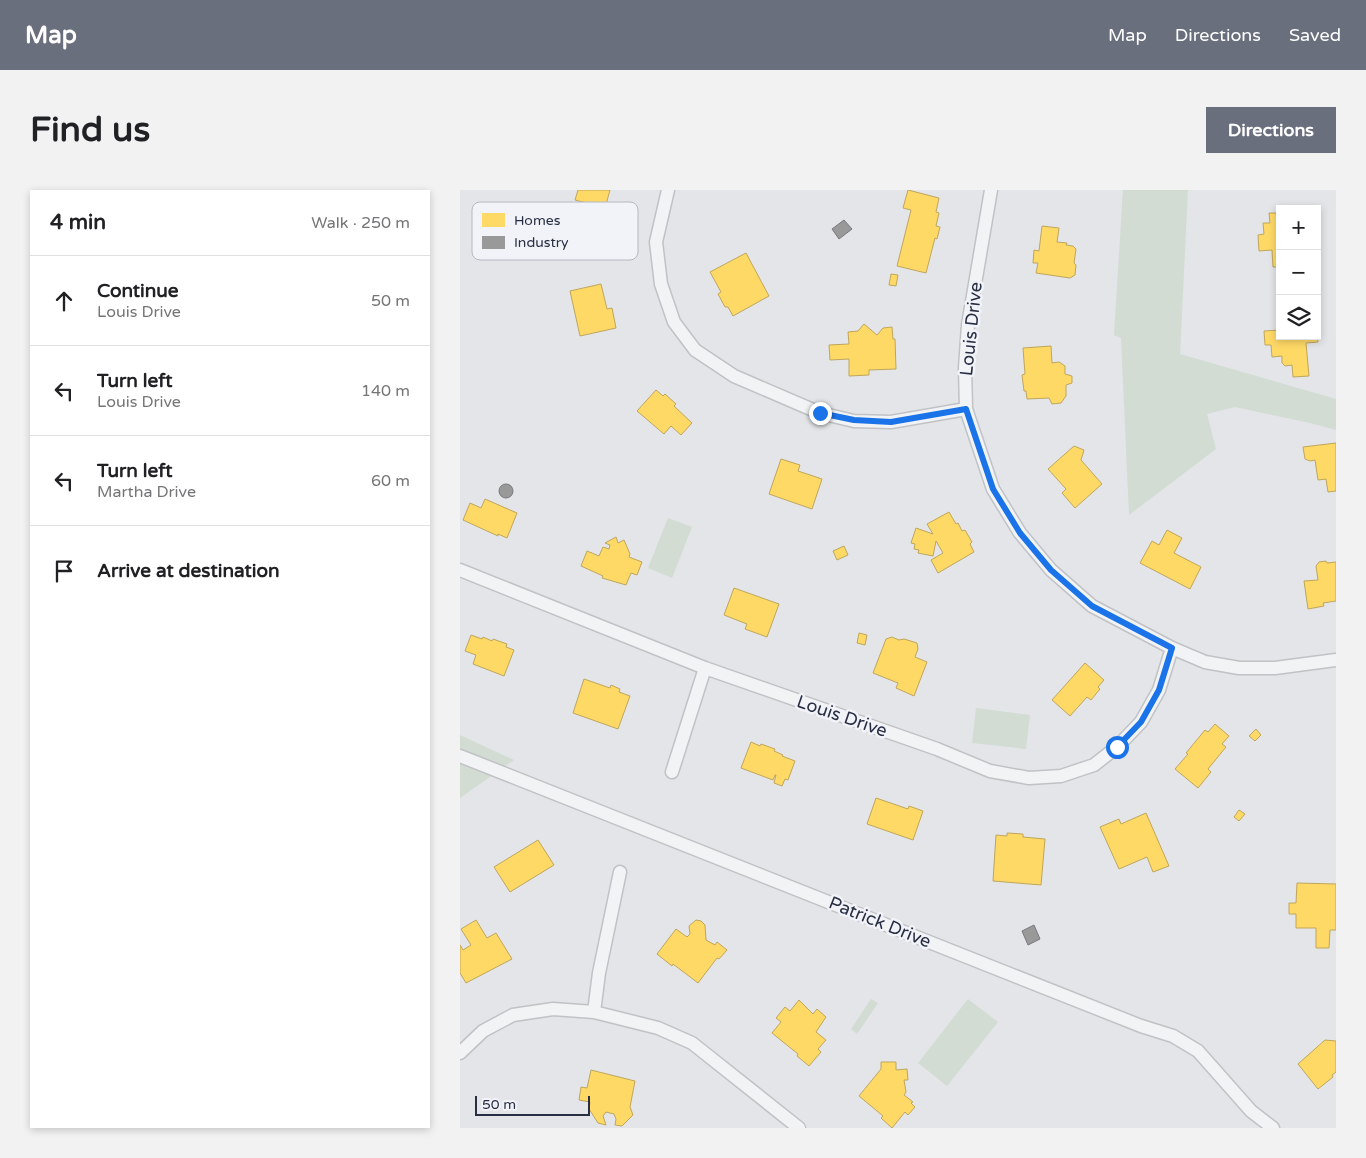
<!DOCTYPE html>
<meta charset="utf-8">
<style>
:root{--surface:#fff;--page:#f2f2f2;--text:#202124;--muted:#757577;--line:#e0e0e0;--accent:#6a6f7d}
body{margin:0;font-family:"Varela Round",sans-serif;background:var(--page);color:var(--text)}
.controls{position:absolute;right:15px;top:15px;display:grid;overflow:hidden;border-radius:0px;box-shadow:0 2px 8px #0003}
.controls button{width:45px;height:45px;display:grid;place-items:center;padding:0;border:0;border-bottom:1px solid var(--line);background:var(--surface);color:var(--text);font:25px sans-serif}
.scale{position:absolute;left:15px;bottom:12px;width:115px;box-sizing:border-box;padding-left:5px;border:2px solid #292f43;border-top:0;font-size:14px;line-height:18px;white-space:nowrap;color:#292f43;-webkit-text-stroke:4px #f1f3f8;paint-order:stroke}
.stop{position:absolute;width:15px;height:15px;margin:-11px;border:4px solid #1a73e8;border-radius:50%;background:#fff}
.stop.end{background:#1a73e8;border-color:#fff;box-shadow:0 1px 5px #0008}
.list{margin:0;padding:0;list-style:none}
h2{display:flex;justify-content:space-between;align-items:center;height:65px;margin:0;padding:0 20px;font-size:21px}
h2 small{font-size:16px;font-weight:400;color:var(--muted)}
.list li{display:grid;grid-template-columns:32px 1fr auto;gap:15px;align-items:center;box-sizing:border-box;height:90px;padding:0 20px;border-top:1px solid var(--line)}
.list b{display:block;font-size:19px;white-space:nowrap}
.list p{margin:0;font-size:16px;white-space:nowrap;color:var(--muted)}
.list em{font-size:16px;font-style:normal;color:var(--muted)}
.icon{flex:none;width:28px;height:28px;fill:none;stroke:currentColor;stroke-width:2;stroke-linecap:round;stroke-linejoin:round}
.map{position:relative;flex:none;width:876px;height:938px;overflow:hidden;border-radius:0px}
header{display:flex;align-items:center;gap:30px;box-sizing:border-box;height:70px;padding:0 25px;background:var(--accent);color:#fff}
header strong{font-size:24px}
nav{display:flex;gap:28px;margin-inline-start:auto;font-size:18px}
.intro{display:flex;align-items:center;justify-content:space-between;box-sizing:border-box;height:120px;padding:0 30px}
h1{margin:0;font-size:35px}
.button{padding:12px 22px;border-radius:0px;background:var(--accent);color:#fff;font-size:18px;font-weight:700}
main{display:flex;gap:30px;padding:0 30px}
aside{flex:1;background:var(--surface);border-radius:0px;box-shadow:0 2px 8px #0003}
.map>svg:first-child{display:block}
.green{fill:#d2dcd3}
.homes{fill:#ffd966;stroke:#bfa65c}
.industry{fill:#999;stroke:#77797f}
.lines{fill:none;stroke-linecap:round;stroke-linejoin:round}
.street-casing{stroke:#c0c2c6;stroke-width:15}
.street{stroke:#f2f3f5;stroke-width:12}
.route{stroke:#1a73e8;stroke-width:6}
.labels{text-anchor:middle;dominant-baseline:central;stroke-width:5;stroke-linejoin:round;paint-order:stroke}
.street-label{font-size:18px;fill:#292f43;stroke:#f1f3f8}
.key{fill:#f1f3f8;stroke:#b5b8c2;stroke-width:1}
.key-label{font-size:14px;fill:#292f43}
</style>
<header>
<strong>Map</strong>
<nav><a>Map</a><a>Directions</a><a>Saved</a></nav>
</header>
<div class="intro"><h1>Find us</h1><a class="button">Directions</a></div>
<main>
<aside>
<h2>4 min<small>Walk · 250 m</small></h2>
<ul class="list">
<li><svg class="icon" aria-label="ahead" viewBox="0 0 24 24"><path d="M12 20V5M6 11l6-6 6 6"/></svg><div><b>Continue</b><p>Louis Drive</p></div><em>50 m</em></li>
<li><svg class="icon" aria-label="left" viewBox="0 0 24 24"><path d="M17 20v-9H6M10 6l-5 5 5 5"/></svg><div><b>Turn left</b><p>Louis Drive</p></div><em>140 m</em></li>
<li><svg class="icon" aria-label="left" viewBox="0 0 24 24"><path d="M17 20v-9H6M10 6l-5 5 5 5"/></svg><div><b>Turn left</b><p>Martha Drive</p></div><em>60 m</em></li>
<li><svg class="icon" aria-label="arrive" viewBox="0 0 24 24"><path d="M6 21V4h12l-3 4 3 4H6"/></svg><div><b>Arrive at destination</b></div></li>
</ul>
</aside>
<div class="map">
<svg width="876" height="938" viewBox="0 0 876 938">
<rect width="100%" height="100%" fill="#e3e5e8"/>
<path class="green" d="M663,0H728L720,164L876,209V240L850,233L775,217L747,224L756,259L669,325L661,148L654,145Z
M208,328L232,337L212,388L188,378Z
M516,518L570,525L566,559L512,553Z
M0,545L54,570L0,608Z
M411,809L418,813L397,844L391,839Z
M508,809L538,832L487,896L458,873Z"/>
<path class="homes" d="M118,0H150L145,18L115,10Z
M448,0L479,8L476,22L479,23L476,36L480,37L477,49L475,48L466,83L437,76L451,20L443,18Z
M809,23H820V77H813L812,60L799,61L798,45L804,44L803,33H810Z
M582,36L599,38L597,52L607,53L606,55L613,56L616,59L614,73L616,75L615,85L610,88L576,83L578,73H573L574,60L579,61Z
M286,63L309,106L273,126L268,117H265L258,104L261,102L250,82Z
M431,84L438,85L436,96L429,95Z
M141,94L147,119L152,118L156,138L120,146L110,101Z
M404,134L417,145L423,138L432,137L433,149H435L436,179L409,180V185L389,186V169L370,170L369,155L389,154L388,142L398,141Z
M820,140V146H857L858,152L846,153L849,186L833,187L832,175L825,176L822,173V166L812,167L811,155H805L804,141Z
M591,156L592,173L599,172L605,176V184L612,186V193L606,195V206L601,213L592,214L589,208L567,209L566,201H564L562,185L565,184L563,158Z
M196,200L203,206L205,204L216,214L214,216L232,233L221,245L211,236L204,244L177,221Z
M876,253V301L868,302L866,289L858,290L855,270L850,271L845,269L843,257Z
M614,256L624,260L621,270L642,294L615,318L602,303L606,299L588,279Z
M321,269L340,275L338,281L362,289L352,319L309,304Z
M25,309L57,323L47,348L38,344V346L3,330L10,313L21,318Z
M489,322L496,334L498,333L502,341L505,340L512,352L510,354L514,362L478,383L471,370L483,363L476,351L473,366L458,363L459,360L454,359L455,354L451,353L456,338L473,344L467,334Z
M707,340L722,348L714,363L741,377L730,399L680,373L692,351L699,355Z
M156,347L158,353L164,350L170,364L169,367L182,372L177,385L171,383L166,395L142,388L143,386L121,376L127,361L139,366L143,357L149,359L150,355L145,353Z
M384,356L388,365L377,370L373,361Z
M866,371L867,373L876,372V411L863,413L864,416L848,419L844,391L858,390L856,376L859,372Z
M274,398L319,414L307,447L285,439L287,434L264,425Z
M399,443L407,445L405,455L397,453Z
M11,445L22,449L23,447L32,451L33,449L47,454L46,457L54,460L44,486L13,474L16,465L5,461Z
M432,447L439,450L444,449L457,453L458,459L455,467L467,472L454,506L436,498L438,493L413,483L426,449Z
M625,473L644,490L638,497L640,499L631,510L627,507L610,526L592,510Z
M124,489L150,498L151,495L160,499L159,502L170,506L158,539L113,523Z
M755,534L769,546L762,554L766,557L748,579L751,582L738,598L715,579L728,564L726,563L745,540L748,542Z
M796,539L801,545L795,551L789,546Z
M291,552L300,556L301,554L315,559L314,561L323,565L322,566L335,571L328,590L325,589L322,596L314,593L316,585H315L313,590L281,578Z
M416,608L448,619L449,616L463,621L453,650L407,634Z
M779,620L785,624L779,631L774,627Z
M686,623L709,676L693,682L687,667L659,679L640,637L659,629L661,634Z
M547,643L563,644V647L585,649L581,695L533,691L536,645L547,646Z
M78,650L94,675L50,702L34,677Z
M837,693L876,694V740H870L869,758H856V738H836V724H829V713H836Z
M16,730L27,748L36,743L52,769L6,793L0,783V755L3,760L11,755L1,739Z
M236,730L241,731L245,735L246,750L255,755L257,752L267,760L259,769L257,768L238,793L213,774L212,776L197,764L216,739L227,747L230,744L229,736Z
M339,810L353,824L357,819L366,827L356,842L366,850L358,859L361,862L349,876L337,866L338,864L312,843L321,832L316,828L325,817L330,821Z
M865,850L876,851V882L872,885L873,887L858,899L838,874Z
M421,872H436V880L447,879L448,890H444L446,902L444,905L453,912L451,913L455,917L448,925L445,922L432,938L421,928L423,926L399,906L421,879Z
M131,880L175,891L170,917L173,925L162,936L155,935L156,929L154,924L146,922L143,926L146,935L138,933L129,919L130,912L119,910L121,897L127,898Z"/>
<path class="industry" d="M384,30L392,39L379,49L372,39Z
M39 301a7 7 0 1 1 14 0a7 7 0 1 1-14 0Z
M574,735L580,749L568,755L562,741Z"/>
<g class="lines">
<g class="street-casing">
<path id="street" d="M208,0L196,52L201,94L214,132L235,160L274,186L360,223L394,231L431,232L506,219
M531,0L508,135L505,178L506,219L533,299L560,343L591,380L632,416L712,458L745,472L779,478H815L876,470
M0,380L245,478L477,559L530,581L569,588L601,586L634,575L657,557L681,532L699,500L712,458
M0,566L681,836L713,846L738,861L791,921L813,938
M212,582L245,478
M134,822L139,783L160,682
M0,863L23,841L53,825L93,819L134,822L198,838L232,853L339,938"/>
</g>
<use href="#street" class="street"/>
</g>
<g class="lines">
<path class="route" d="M360,223L394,230L431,232L506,219L533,299L560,343L591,380L632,416L712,458L699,500L681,532L657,557"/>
</g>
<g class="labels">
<g class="street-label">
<text transform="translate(511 139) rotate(-84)">Louis Drive</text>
<text transform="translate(382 526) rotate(19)">Louis Drive</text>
<text transform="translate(420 732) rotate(22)">Patrick Drive</text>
</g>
</g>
<rect x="12" y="12" width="166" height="58" rx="8" class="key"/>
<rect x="22" y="23" width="23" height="14" fill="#ffd966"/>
<rect x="22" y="46" width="23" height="13" fill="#999"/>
<g class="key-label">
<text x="54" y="35">Homes</text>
<text x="54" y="57">Industry</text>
</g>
</svg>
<div class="controls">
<button>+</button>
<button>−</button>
<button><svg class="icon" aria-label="layers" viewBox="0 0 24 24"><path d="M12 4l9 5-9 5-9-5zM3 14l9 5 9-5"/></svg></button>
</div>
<div class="scale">50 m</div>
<div class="stop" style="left:657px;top:557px"></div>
<div class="stop end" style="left:360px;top:223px"></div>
</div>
</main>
